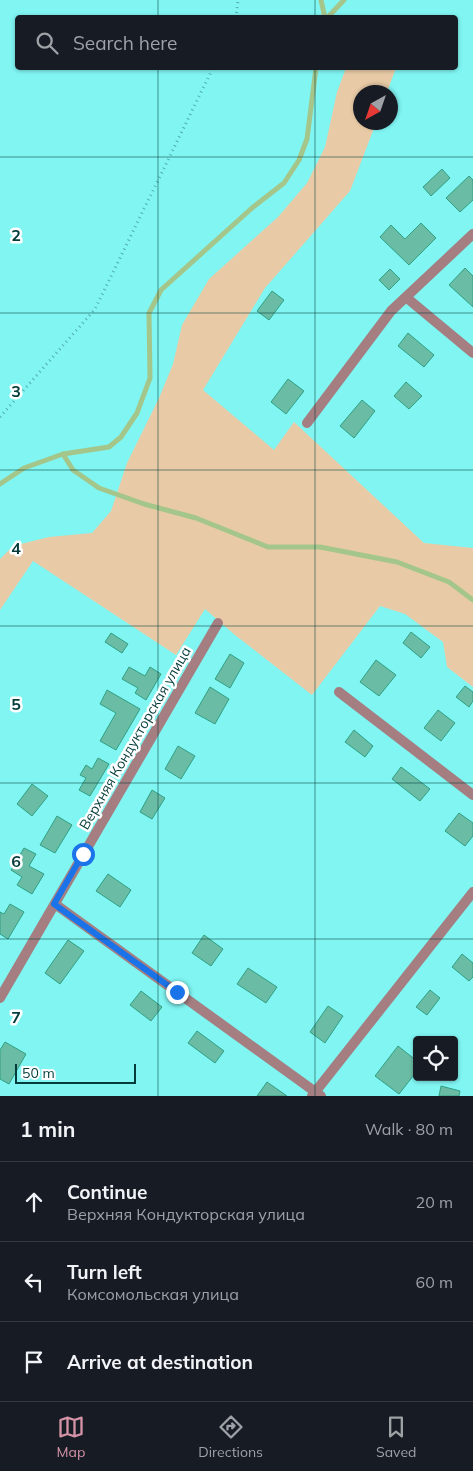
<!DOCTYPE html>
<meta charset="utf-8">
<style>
:root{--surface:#171b24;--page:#242831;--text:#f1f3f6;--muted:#9ea1a6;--line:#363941;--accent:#d493a6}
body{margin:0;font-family:Mulish,sans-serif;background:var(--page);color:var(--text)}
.controls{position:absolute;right:15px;bottom:15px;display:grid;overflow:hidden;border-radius:5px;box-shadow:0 1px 4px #0004}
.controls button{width:45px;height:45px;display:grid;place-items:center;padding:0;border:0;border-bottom:1px solid var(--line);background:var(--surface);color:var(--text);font:25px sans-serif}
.compass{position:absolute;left:353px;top:85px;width:45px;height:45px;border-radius:50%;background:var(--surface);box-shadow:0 1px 4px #0004;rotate:220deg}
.scale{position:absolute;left:15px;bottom:12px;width:121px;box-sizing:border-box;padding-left:5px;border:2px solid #043c3b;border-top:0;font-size:14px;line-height:18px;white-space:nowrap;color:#043c3b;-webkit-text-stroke:4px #fff;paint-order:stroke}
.stop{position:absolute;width:15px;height:15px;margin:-11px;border:4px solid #1a73e8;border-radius:50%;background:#fff}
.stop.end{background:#1a73e8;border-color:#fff;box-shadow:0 1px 5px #0008}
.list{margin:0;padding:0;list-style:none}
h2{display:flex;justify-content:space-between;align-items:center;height:65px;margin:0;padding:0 20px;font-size:21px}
h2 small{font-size:16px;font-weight:400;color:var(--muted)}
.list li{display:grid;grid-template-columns:32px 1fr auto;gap:15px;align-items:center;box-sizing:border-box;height:80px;padding:0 20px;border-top:1px solid var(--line)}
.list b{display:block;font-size:19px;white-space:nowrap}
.list p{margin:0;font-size:16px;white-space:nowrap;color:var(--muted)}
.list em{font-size:16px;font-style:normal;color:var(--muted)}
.icon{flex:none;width:28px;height:28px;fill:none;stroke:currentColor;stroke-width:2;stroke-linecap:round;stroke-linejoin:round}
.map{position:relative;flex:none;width:473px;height:1096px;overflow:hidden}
.search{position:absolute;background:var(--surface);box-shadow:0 1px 4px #0004;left:15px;right:15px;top:15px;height:55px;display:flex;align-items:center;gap:12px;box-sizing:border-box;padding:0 18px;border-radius:5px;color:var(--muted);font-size:19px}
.sheet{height:305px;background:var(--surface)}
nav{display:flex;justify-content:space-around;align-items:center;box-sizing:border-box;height:70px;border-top:1px solid var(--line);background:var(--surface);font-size:14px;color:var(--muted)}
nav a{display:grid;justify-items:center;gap:2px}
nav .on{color:var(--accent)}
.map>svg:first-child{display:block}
.green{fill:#e8cba6}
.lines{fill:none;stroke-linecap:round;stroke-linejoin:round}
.stream{stroke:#a4c68b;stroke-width:5}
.building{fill:#6abca4;stroke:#31a084}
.path{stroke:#51aeac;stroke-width:3;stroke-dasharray:1 4;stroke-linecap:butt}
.minor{stroke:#a57e81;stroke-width:10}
.route{stroke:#1a73e8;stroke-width:6}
.grid{fill:none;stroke:#043c3b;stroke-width:1;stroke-opacity:0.55}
.labels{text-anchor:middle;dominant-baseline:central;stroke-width:5;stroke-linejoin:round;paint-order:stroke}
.street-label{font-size:14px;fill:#043c3b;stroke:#fff}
.grid-label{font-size:16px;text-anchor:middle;font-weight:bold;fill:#043c3b;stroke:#fff;stroke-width:5;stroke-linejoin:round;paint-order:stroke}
</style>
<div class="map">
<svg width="473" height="1096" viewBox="0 0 473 1096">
<rect width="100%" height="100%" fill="#80f5f2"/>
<path class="green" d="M346,68H396L387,92H360V122L376,123L350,191L265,288L203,390L274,450L294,422L424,543L473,548V687L447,667L443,642L405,614L380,606L312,695L235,635L205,609L176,655L33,561L0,610V559L13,546L49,537L92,533L111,511L127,463L159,398L173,364L182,325L209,279L278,217L307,183L325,147L337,92Z"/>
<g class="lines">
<path class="stream" d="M321,0L325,18
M327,18L344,0
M63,454L73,470L99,488L144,504L196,518L268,547H320L397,562L449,582L473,600
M0,484L24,468L63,454L109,447L121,437L137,413L150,378L149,313L161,290L252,208L284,183L299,160L307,139L316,68"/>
</g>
<path class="building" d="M442,169L450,178L431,196L423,187Z
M469,176L473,180V200L460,212L446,198Z
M421,223L436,238L409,265L380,237L391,225L405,239Z
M465,268L473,276V307L449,285Z
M390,269L400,279L389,290L379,280Z
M272,291L284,300L269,320L257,311Z
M408,333L434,355L424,367L398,346Z
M288,379L304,391L286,414L271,402Z
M406,382L422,396L409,409L394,396Z
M362,400L375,411L354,438L340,426Z
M411,632L430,647L421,658L403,643Z
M111,633L128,644L122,653L105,642Z
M230,654L244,663L230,688L215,679Z
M376,660L396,675L379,696L360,682Z
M129,667L145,676L150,667L161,674L146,700L135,693L138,688L122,679Z
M465,686L473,692V701L469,707L456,697Z
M210,687L229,699L215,724L195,713Z
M107,690L140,709L116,750L100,741L116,713L100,704Z
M438,710L455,723L441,741L424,728Z
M354,730L373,746L365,757L345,742Z
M178,746L195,756L181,779L165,769Z
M98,758L109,764L90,796L79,790L86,778L80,775L86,765L92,769Z
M401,767L430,789L420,801L392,779Z
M32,784L48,796L32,816L17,804Z
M152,790L165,798L152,819L140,812Z
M459,813L473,823V836L465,846L445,831Z
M57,816L72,825L55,853L40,845Z
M24,848L36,854L29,866L44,874L32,894L17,885L22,877L11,870Z
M108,874L131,890L120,907L96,891Z
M10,904L24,912L8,939L0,934V912L4,914Z
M204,935L223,949L211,966L192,953Z
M68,940L84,951L60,984L45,973Z
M462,954L473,963V977L469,981L452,967Z
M248,968L277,987L266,1003L237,984Z
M430,990L440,998L427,1015L416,1007Z
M141,991L162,1007L151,1021L130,1005Z
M328,1006L343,1016L325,1043L310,1032Z
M197,1031L224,1051L215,1063L188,1043Z
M5,1042L26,1054L9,1084L0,1079V1050Z
M398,1046L417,1061V1071L399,1094L375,1076Z
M267,1082L287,1096H257Z
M441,1086L460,1091L459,1096H439Z"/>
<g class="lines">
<path class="path" d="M236,18L238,0
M0,417L95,309L213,68"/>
<path class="minor" d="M407,298L473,353
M307,423L391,311L473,234
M339,692L473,795
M55,904L321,1096
M0,998L218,623
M312,1096L473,892"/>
</g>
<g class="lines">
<path class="route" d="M83,854L54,904L177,992"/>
</g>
<path class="grid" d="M158,0V18M315,0V18M158,68V1096M315,68V1096M0,157H473M0,313H473M0,470H473M0,626H473M0,783H473M0,939H473"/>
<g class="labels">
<g class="street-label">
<text transform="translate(135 738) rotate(-60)">Верхняя Кондукторская улица</text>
</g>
</g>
<g class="grid-label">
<text x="16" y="241">2</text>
<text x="16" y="397">3</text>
<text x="16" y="554">4</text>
<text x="16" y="710">5</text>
<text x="16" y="867">6</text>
<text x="16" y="1023">7</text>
</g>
</svg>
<div class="controls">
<button><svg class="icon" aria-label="locate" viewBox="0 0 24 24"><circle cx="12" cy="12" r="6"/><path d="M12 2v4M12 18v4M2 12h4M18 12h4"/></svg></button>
</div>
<svg class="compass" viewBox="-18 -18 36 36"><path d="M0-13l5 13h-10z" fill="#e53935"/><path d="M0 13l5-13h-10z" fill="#9ea1a6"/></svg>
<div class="scale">50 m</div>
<div class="stop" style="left:83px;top:854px"></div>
<div class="stop end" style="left:177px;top:992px"></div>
<div class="search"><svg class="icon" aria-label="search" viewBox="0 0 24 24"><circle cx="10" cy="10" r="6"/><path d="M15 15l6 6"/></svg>Search here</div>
</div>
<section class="sheet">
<h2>1 min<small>Walk · 80 m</small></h2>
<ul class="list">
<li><svg class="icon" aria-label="ahead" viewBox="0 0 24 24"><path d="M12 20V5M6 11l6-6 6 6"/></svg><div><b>Continue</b><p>Верхняя Кондукторская улица</p></div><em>20 m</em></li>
<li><svg class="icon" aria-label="left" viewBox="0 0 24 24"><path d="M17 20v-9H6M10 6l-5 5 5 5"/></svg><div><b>Turn left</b><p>Комсомольская улица</p></div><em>60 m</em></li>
<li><svg class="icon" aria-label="arrive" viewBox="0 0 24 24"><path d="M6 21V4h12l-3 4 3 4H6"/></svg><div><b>Arrive at destination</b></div></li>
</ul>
</section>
<nav>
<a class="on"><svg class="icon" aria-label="map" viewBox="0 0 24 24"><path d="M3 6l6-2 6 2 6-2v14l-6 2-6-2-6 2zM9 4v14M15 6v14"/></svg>Map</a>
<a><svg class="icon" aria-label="directions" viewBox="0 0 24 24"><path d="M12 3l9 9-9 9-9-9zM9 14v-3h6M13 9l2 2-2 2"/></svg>Directions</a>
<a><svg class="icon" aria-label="saved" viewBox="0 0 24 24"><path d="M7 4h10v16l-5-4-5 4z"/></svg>Saved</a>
</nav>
